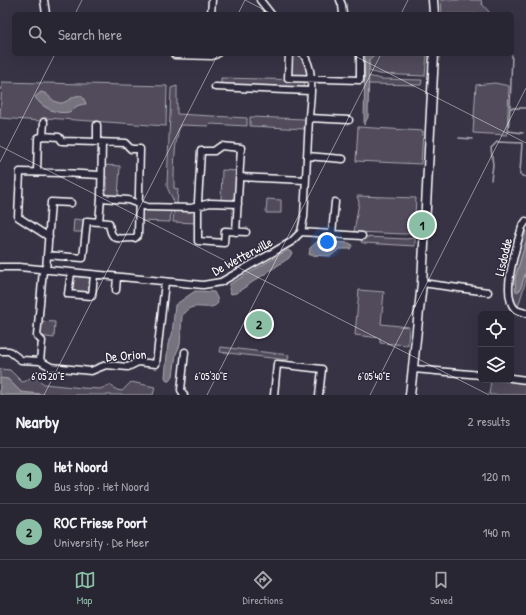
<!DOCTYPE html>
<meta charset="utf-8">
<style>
:root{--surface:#292634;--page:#312e3c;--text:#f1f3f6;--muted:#a5a5ac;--line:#45434f;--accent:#8abfa5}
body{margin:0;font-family:"Patrick Hand",sans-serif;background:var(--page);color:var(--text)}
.controls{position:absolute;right:12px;bottom:12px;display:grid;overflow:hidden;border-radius:6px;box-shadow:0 4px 16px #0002}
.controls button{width:36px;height:36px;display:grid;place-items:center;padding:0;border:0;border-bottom:1px solid var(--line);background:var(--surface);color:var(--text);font:20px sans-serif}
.you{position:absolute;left:327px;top:242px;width:14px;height:14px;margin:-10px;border:3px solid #fff;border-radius:50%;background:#1a73e8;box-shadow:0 0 0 6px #1a73e833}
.badge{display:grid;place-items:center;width:26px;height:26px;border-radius:50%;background:var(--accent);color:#111;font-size:13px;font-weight:700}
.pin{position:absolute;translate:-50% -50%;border:2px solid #fff;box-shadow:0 1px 4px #0006}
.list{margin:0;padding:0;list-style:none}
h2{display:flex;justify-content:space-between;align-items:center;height:52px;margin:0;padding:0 16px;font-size:17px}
h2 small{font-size:13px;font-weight:400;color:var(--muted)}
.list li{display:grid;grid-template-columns:26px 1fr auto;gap:12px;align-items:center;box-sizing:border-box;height:56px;padding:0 16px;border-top:1px solid var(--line)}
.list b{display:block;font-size:15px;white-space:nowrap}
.list p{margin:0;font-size:13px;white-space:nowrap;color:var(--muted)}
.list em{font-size:13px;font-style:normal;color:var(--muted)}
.icon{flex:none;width:22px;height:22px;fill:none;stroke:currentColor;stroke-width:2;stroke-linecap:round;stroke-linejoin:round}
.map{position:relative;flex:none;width:526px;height:395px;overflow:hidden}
.search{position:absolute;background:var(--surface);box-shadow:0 4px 16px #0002;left:12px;right:12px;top:12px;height:44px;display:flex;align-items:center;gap:10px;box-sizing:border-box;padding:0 14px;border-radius:6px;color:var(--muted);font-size:15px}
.sheet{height:164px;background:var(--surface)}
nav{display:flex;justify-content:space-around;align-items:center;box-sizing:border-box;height:56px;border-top:1px solid var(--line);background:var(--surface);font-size:11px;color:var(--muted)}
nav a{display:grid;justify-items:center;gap:2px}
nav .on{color:var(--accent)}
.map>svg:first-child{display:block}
.green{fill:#514c5c;stroke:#a8a6ae}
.water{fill:#76737f;stroke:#adabb2}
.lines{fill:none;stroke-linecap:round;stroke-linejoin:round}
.stream{stroke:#adabb2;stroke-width:1.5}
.minor-casing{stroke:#fff;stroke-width:9}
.secondary-casing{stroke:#fff;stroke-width:11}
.minor{stroke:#2f2a3d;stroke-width:6}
.secondary{stroke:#2f2a3d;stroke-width:8}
.ticks{fill:none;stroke:#fff;stroke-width:1;stroke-opacity:0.45}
.labels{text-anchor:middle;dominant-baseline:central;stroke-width:3;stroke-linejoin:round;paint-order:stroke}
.street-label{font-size:13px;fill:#fff;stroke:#2f2a3d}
.ticks-label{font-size:10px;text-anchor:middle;fill:#fff;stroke:#2f2a3d;stroke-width:3;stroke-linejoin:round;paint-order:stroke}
</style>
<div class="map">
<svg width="526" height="395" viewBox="0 0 526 395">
<rect width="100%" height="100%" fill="#373345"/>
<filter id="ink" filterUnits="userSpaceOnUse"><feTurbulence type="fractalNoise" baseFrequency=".025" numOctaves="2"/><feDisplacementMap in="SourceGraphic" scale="8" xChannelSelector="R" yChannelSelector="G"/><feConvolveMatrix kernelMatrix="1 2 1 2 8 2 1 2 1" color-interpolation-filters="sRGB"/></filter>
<g filter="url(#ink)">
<path class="green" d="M441,0H481L482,4L490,13V14H442Z
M291,54L300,55L307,70V74L305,77L290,76Z
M375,54H427L425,76L379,74L369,71V60Z
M368,76L381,79L422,80L421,85L368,84Z
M221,78L305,80L304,88L221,85Z
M2,82L167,86L166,126L46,118L41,121L0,118Z
M495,83L509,86L507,135L473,133L476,85Z
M177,86V114L247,118V126L211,124L209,126L180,125C174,145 174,167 174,188L178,189L177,205H174C174,197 167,192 167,184L171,90V88Z
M250,117L305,119L304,129L250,126Z
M358,127L423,131L421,164L356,161Z
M103,165L120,166L118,197C110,196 105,198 103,190H107V177L103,176Z
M222,170L238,171L236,199L232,201H221Z
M357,196L416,198L414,233L405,234L354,232L359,202Z
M267,199L281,200V213H266Z
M141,209L171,211L170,222L140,221Z
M174,211H197V223L173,222Z
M74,219L84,220L83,232H73Z
M526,229V242L515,278L516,291L520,290L526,271V280L518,307C502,293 521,247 526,229Z
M365,237L406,239L415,238V246L364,243L361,242L362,239Z
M71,276L92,278L90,294L70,292Z
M359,290L384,292L381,324L409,327L408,345L380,343V338L355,335Z
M40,321L55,322L54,338L39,336Z
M221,347L289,355L288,360L220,352Z
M0,369L10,370L22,382L26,381L31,377H35L44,384L83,388L100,389L110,385L117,390L122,391L131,382L155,387L153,395H0Z
M491,380L526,383V395H489Z"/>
<path class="water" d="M365,54H375L369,60L368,117L364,125Z
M41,92C49,93 51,102 60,103C69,104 80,85 86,104C83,104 79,105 77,106C74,108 72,111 69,112C56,115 41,107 35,97Z
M318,241L349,243L353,245L350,249H339L331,256L309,255L310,248Z
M526,242V271L520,290L517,292L516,291L515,278Z
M288,250L292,253L289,258L236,293L231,294L229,289L230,284Z
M195,291L214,292L217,298L218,303C209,314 192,298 182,316L180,345L176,354L173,376L169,381H167L165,377L168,344L172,335L175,305Z
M0,378L8,379L21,392L51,395H0Z"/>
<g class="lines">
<path class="stream" d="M510,107L512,55
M523,133L508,131L510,108H526
M459,138L473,139
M491,180L493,165L491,148L497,142L522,143L520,172V175L526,177"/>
<g class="minor-casing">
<path id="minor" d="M44,0L46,14
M260,0L271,14
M340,0L342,5L343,14
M211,14L212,0
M174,54L175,55L212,56L217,54
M289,54L288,78L360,80V54
M303,54C316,71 310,97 309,118
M215,87L310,91
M43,136L44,122
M97,142L125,143L131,149H140L138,235L135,238C118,238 111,243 109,223L99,222
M307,156L343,159
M37,172L38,138L43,136L59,137L62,141L97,142V125
M240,177L305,180
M101,198L128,200L147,207L191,208L210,203L238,204
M526,221L522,227C517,245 500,294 515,309C517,311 522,312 526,313
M236,232L241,148L221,146L214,151H201L198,202V241L224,243L225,231L246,232
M301,232L362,236
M332,234L335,202
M49,237L18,217L20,172L62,173L100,175
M47,255L83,258L87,221L99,222L101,198L102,142
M0,267H19L203,285L221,282L291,242L301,232L304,217L309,118L349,120
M46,270L51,202L71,203
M71,273L68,294L92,296L94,275
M422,283L488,292
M116,290L117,277
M0,351H9L21,360L40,361L51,367L91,371L106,365L128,367L138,362L156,364L165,282
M40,361L42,341L37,336L43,270
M414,369L481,375
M511,378L526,380
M184,395L181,390L185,352
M274,395L277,364L322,369L319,395"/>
</g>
<g class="secondary-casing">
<path id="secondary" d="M433,0L434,14
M410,395L422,283L434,54"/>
</g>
<use href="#minor" class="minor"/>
<use href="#secondary" class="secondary"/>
</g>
</g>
<path class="ticks" d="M245,0L272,14M75,14L82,0M238,14L245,0M401,14L408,0M351,54L526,143M0,146L489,395M0,162L55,54M44,395L218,54M207,395L381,54M370,395L526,88"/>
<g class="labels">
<g class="street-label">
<text transform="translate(242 256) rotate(-28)">De Wetterwille</text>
<text transform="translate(503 257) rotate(-77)">Lisdodde</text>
<text transform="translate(126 355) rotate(-4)">De Orion</text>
</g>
</g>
<g class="ticks-label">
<text x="48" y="380">6°05'20"E</text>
<text x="211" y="380">6°05'30"E</text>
<text x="374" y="380">6°05'40"E</text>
</g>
</svg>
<div class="controls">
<button><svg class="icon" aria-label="locate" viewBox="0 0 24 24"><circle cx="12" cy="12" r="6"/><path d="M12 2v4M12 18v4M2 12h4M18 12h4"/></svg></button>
<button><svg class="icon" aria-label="layers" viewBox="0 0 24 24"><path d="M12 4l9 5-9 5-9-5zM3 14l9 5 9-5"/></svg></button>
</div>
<div class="you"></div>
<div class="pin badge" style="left:422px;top:225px">1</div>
<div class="pin badge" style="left:259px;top:324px">2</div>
<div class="search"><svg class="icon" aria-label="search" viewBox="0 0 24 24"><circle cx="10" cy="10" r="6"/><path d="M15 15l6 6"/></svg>Search here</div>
</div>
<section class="sheet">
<h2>Nearby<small>2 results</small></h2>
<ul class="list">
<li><span class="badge">1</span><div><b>Het Noord</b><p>Bus stop · Het Noord</p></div><em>120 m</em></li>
<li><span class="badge">2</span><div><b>ROC Friese Poort</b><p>University · De Meer</p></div><em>140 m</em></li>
</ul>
</section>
<nav>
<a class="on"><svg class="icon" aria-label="map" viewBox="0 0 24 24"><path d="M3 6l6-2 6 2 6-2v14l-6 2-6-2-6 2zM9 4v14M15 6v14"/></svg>Map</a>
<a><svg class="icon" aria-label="directions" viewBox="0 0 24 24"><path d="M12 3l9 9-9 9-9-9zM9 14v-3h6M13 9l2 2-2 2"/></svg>Directions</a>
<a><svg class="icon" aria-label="saved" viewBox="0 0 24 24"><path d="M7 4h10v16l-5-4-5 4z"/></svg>Saved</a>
</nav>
